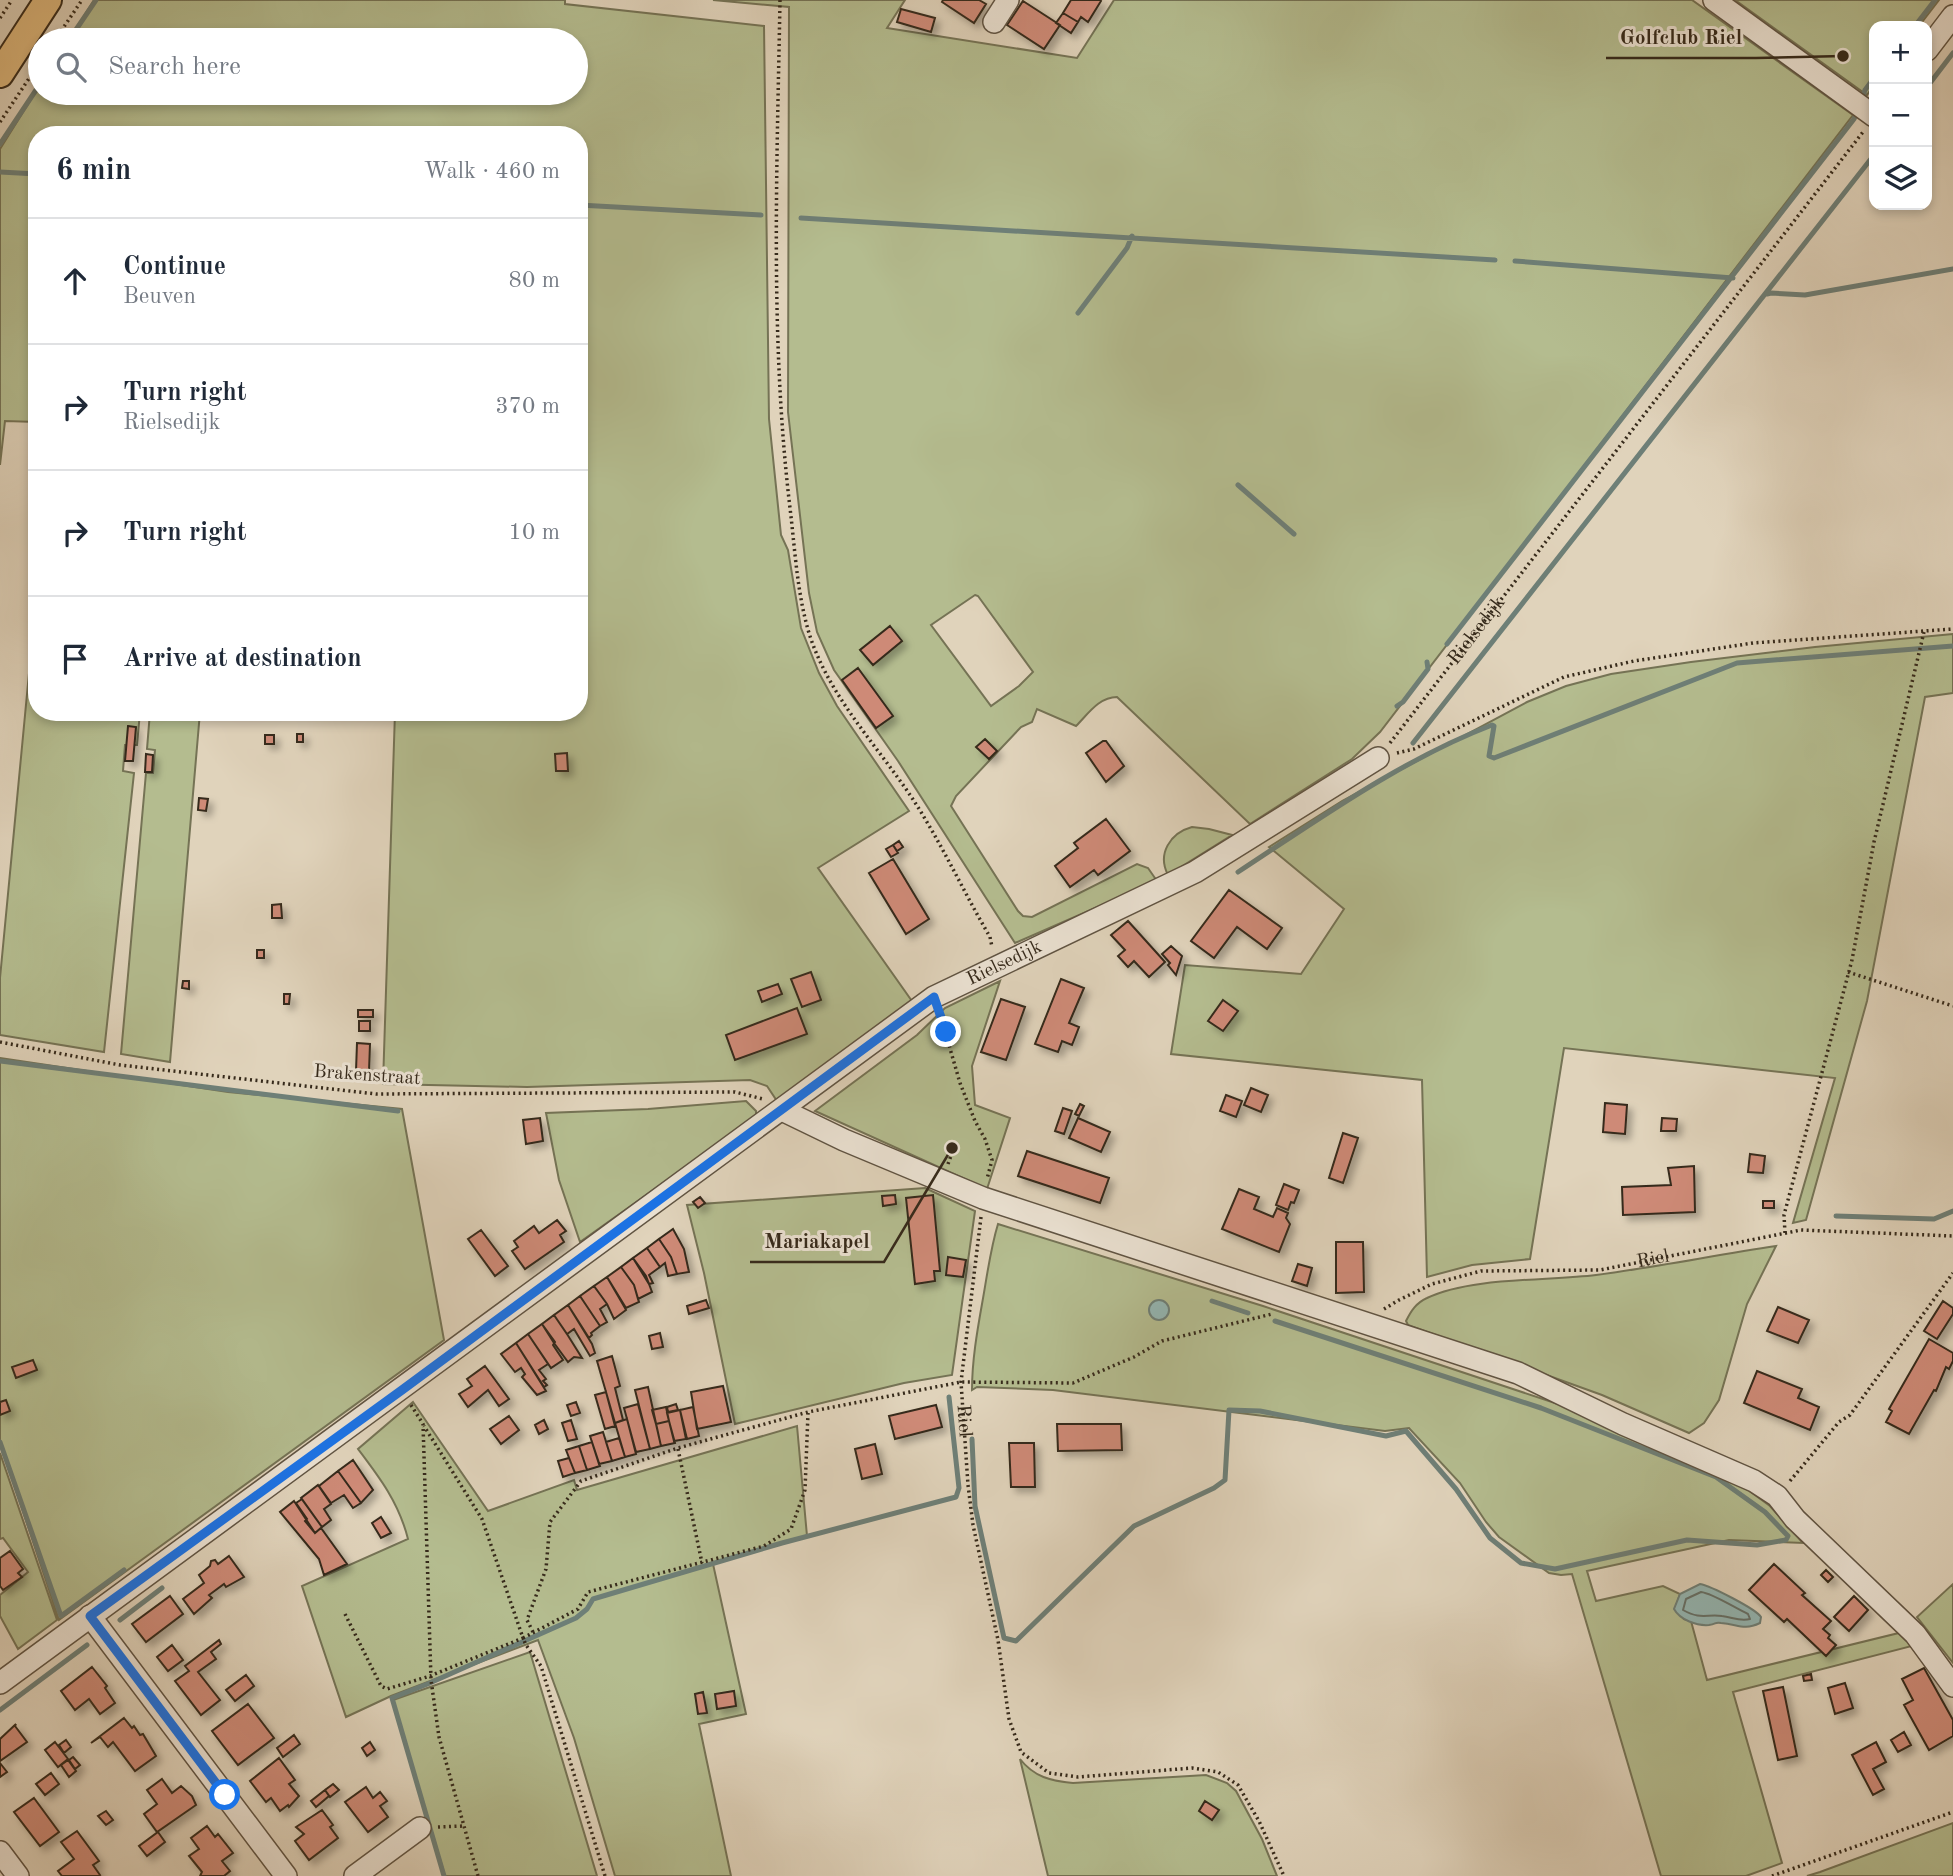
<!DOCTYPE html>
<meta charset="utf-8">
<style>
:root{--surface:#fff;--page:#f2f2f3;--text:#1f2937;--muted:#747a83;--line:#e0e1e3}
body{margin:0;font-family:"Old Standard TT",serif;background:var(--page);color:var(--text)}
.controls{position:absolute;right:21px;top:21px;display:grid;overflow:hidden;border-radius:14px;box-shadow:0 4px 10px #0003}
.controls button{width:63px;height:63px;display:grid;place-items:center;padding:0;border:0;border-bottom:2px solid var(--line);background:var(--surface);color:var(--text);font:35px sans-serif}
.stop{position:absolute;width:21px;height:21px;margin:-16px;border:5px solid #1a73e8;border-radius:50%;background:#fff}
.stop.end{background:#1a73e8;border-color:#fff;box-shadow:0 2px 7px #0008}
.list{margin:0;padding:0;list-style:none}
h2{display:flex;justify-content:space-between;align-items:center;height:91px;margin:0;padding:0 28px;font-size:30px}
h2 small{font-size:23px;font-weight:400;color:var(--muted)}
.list li{display:grid;grid-template-columns:46px 1fr auto;gap:21px;align-items:center;box-sizing:border-box;height:126px;padding:0 28px;border-top:2px solid var(--line)}
.list b{display:block;font-size:26px;white-space:nowrap}
.list p{margin:0;font-size:23px;white-space:nowrap;color:var(--muted)}
.list em{font-size:23px;font-style:normal;color:var(--muted)}
.icon{flex:none;width:38px;height:38px;fill:none;stroke:currentColor;stroke-width:2;stroke-linecap:round;stroke-linejoin:round}
.map{position:relative;flex:none;width:1953px;height:1876px;overflow:hidden}
.search{position:absolute;background:var(--surface);box-shadow:0 4px 10px #0003;left:28px;top:28px;width:560px;height:77px;display:flex;align-items:center;gap:18px;box-sizing:border-box;padding:0 24px;border-radius:38px;color:var(--muted);font-size:26px}
.panel{position:absolute;background:var(--surface);box-shadow:0 4px 10px #0003;left:28px;top:126px;width:560px;height:595px;border-radius:28px}
.map>svg:first-child{display:block}
.green{fill:#b4bc8f;stroke:#757355;stroke-width:2;fill-rule:evenodd}
.water{fill:#94b7b4;stroke:#6e7f77;stroke-width:2}
.lines{fill:none;stroke-linecap:round;stroke-linejoin:round}
.shore{stroke:#657068;stroke-width:2}
.stream{stroke:#6e7f77;stroke-width:5}
.building{fill:#ce8a77;stroke:#362a1b;stroke-width:2;filter:url(#shadow)}
.minor-casing{stroke:#605443;stroke-width:24}
.major-casing{stroke:#362a1b;stroke-width:30}
.path{stroke:#362a1b;stroke-width:3.5;stroke-dasharray:2 3.5;stroke-linecap:butt}
.minor{stroke:#ebe2d3;stroke-width:21}
.major{stroke:#e0ba7e;stroke-width:26}
.route{stroke:#1a73e8;stroke-width:9}
.labels{text-anchor:middle;dominant-baseline:central;stroke-width:6;stroke-linejoin:round;paint-order:stroke}
.street-label{font-size:19px;fill:#362a1b;stroke:#ebe2d3}
.leader{fill:none;stroke:#362a1b;stroke-width:2.5}
.callout-dot{fill:#362a1b;stroke:#ebe2d3;stroke-width:2.5}
.callout-label{font-size:21px;text-anchor:middle;font-weight:bold;fill:#362a1b;stroke:#ebe2d3;stroke-width:6;stroke-linejoin:round;paint-order:stroke}
</style>
<div class="map">
<svg width="1953" height="1876" viewBox="0 0 1953 1876">
<defs>
<filter id="shadow"><feDropShadow dx="5" dy="5" stdDeviation="3.5" flood-color="#0004"/></filter>
</defs>
<rect width="100%" height="100%" fill="#e0d3bb"/>
<filter id="stains"><feTurbulence type="fractalNoise" baseFrequency=".00286" numOctaves="4"/><feColorMatrix values="0 0 0 0 .2 0 0 0 0 .09 0 0 0 0 .02 0 0 0 .5 -.17"/></filter>
<radialGradient id="worn" r=".72"><stop offset=".6" stop-color="#630" stop-opacity="0"/><stop offset="1" stop-color="#630" stop-opacity=".3"/></radialGradient>
<path class="green" d="M94,0H565V4L764,26L769,419L781,535L788,550L801,628L819,673L837,706L909,811L818,868L914,1004L777,1101L767,1086L750,1080L527,1087L383,1084L395,712H579V135H37V422L5,421L0,465V149L40,85V93H576V40H69Z
M713,0H905L887,28L1077,58L1114,0H1692L1853,115L1380,732L1352,759L1250,824L1117,697C1099,697 1088,714 1076,726L1037,709L1032,722L1021,727L956,796L951,806L1018,911L1023,916L1032,917L1137,864L1148,868L1157,881L1015,943L898,761L834,670L817,632L809,593L788,412L789,7ZM975,595L978,596L1033,672L1019,686L991,706L931,625Z
M1735,0H1939L1919,26H1874V85L1867,95Z
M37,589V712H140L137,745H125L123,771L134,773L104,1052L0,1035V978Z
M1953,634V693L1925,697L1867,1001L1806,1220L1793,1223L1835,1078L1564,1048L1530,1259L1472,1265L1427,1277L1422,1080L1171,1054L1185,965L1301,974L1344,909L1269,847L1342,801L1527,702L1566,686L1611,674L1691,662L1815,647Z
M150,712H200L170,1062L121,1054L146,773H153L155,750L147,749Z
M1192,827L1209,829L1232,835L1168,875C1157,854 1170,833 1192,827Z
M1000,981L972,1066L975,1105L1010,1118L987,1189L815,1111L917,1035L945,1008Z
M0,1058L228,1092L402,1109L444,1340L59,1620L0,1442Z
M746,1101L756,1111V1117L580,1242L559,1180L546,1113L648,1109Z
M925,1188L975,1211L952,1375L904,1383L735,1424L704,1273L687,1205Z
M998,1224L1263,1306L1561,1405L1695,1461L1748,1490L1770,1506L1803,1543L1729,1540L1587,1571L1596,1601L1663,1586L1680,1594L1675,1609L1684,1619L1691,1621L1707,1680L1903,1632L1912,1646L1733,1692L1782,1863L1746,1876H1661L1572,1574L1561,1575L1549,1573L1499,1537L1486,1522L1460,1483L1409,1428L1385,1431L1053,1390L977,1387L972,1390C972,1361 977,1332 982,1304C987,1277 990,1250 998,1224Z
M1776,1246L1747,1304L1719,1400L1704,1423L1689,1433L1602,1395L1408,1325L1406,1321C1411,1311 1416,1303 1427,1298C1470,1277 1547,1281 1596,1275C1656,1267 1716,1255 1776,1246Z
M413,1402L488,1511L574,1480L577,1490L797,1426L807,1536L713,1564L746,1714L699,1724L731,1876H615L574,1738L538,1640L391,1696L346,1717L302,1586L408,1539C399,1503 380,1478 358,1449Z
M0,1453L57,1620L18,1649L0,1616V1595L28,1572L3,1538L0,1539Z
M1953,1584V1663L1917,1617Z
M530,1652L597,1876H445L393,1700Z
M1020,1759C1034,1777 1051,1781 1073,1783L1206,1775L1227,1783L1236,1791L1262,1839L1277,1876H1048Z
M1953,1823V1876H1807L1820,1872Z"/>
<path class="water" d="M1149 1310a10 10 0 1 1 20 0a10 10 0 1 1-20 0Z
M1700,1584C1711,1586 1756,1609 1761,1617L1760,1623C1743,1631 1738,1624 1721,1623C1714,1622 1717,1624 1709,1625C1697,1626 1680,1620 1674,1609L1680,1594Z"/>
<g class="lines">
<path class="shore" d="M1701,1592C1712,1593 1735,1608 1748,1614L1750,1619C1740,1622 1732,1617 1722,1616C1706,1614 1701,1620 1683,1610L1686,1599Z"/>
<path class="stream" d="M1915,26L1935,0
M69,40L96,0
M1927,87L1953,53
M1862,99L1865,90L1874,78
M0,144L40,84
M0,172L37,174
M579,205L761,215
M801,218L1495,260
M1515,261L1733,278
M1767,294L1771,293L1805,295L1953,269
M1078,313L1127,248L1132,236
M1238,485L1294,534
M1447,644L1854,119L1857,112
M1397,706L1403,702L1428,669L1427,662
M1413,743L1874,155
M1238,872C1319,819 1401,760 1492,725L1494,726L1489,756L1494,758L1737,663L1953,646
M0,1061L398,1111
M1836,1216L1934,1219L1953,1211
M1212,1301L1248,1313
M972,1439L975,1506L1004,1638L1016,1641L1134,1526L1214,1488L1225,1480L1229,1410L1260,1411L1386,1436L1406,1431L1456,1489L1490,1538L1521,1563L1555,1569L1687,1540L1757,1545L1786,1540L1788,1536L1765,1512L1716,1477L1541,1408L1275,1321
M0,1442L61,1616L124,1570
M120,1620L162,1588
M432,1682L576,1618L587,1609L593,1599L782,1543L956,1497L959,1488L949,1397
M430,1683L392,1698L444,1876
M0,1710L87,1645"/>
</g>
<path class="building" d="M943,0H979L986,4L974,23L942,2Z
M1071,0H1100L1101,1L1088,22L1081,17L1078,22L1063,13Z
M1023,1L1060,25L1044,49L1007,25Z
M901,9L935,18L931,32L897,22Z
M1063,13L1078,22L1071,33L1056,23Z
M890,626L902,641L873,665L860,650Z
M858,668L893,716L876,728L842,680Z
M128,726L136,727L133,761H125Z
M297,734H303V742H297Z
M265,735H274V744H265Z
M985,739L997,751L989,759L976,747Z
M1103,741H1106L1124,766L1106,782L1086,753Z
M567,753L568,771H556L555,754Z
M146,754L153,755L152,772H145Z
M199,798L208,799L206,811L198,810Z
M1106,819L1130,851L1098,875L1094,870L1070,887L1055,866L1078,848L1074,843Z
M899,841L903,847L897,851L893,845Z
M893,845L898,853L891,857L886,849Z
M893,859L929,919L906,934L869,873Z
M1229,890L1282,928L1267,949L1237,927L1214,958L1191,941Z
M281,904L282,918H272V905Z
M1128,921L1165,962L1149,977L1134,961L1128,967L1118,956L1125,950L1111,935Z
M1171,946L1182,956L1176,975L1168,965L1170,963L1162,954Z
M257,950H264V958H257Z
M811,972L821,1000L802,1007L791,979Z
M1061,979L1084,988L1069,1023L1079,1027L1072,1045L1062,1041L1058,1052L1035,1044Z
M183,981H189V989L182,988Z
M778,984L782,994L762,1002L758,991Z
M284,994H290L289,1004H284Z
M1001,999L1025,1007L1006,1060L981,1052Z
M1223,1000L1238,1011L1223,1031L1208,1021Z
M797,1008L807,1034L735,1060L726,1035Z
M358,1010H373V1017H358Z
M359,1021H370V1031H359Z
M357,1043L370,1044L369,1071H356Z
M1251,1088L1268,1095L1261,1112L1244,1105Z
M1226,1095L1242,1101L1236,1117L1220,1111Z
M1605,1103L1627,1105L1625,1134L1603,1132Z
M1080,1104L1084,1106L1079,1116L1075,1114Z
M1063,1108L1072,1111L1064,1134L1055,1131Z
M540,1118L543,1141L526,1144L523,1120Z
M1078,1118L1110,1132L1101,1152L1069,1138Z
M1662,1118L1677,1119L1676,1131H1661Z
M1343,1133L1358,1138L1343,1183L1329,1178Z
M1027,1151L1109,1178L1100,1203L1018,1176Z
M1750,1154L1765,1156L1763,1173L1748,1172Z
M1694,1166L1695,1212L1623,1215L1622,1187L1671,1185L1668,1168Z
M1284,1184L1299,1190L1294,1203L1291,1202L1288,1210L1276,1205Z
M1239,1189L1259,1197L1254,1209L1273,1217L1277,1208L1288,1213L1286,1218L1290,1224L1279,1252L1222,1229Z
M895,1195L896,1204L883,1206L882,1196Z
M933,1195L940,1271H934L935,1281L915,1284L906,1198Z
M700,1197L705,1203L698,1208L693,1202Z
M1763,1201H1774V1208H1763Z
M557,1220L566,1231L560,1235L564,1242L525,1269L512,1251L518,1247L514,1241L534,1226L539,1233Z
M673,1229L684,1249L689,1272L677,1274L671,1257L659,1239Z
M481,1230L508,1266L495,1276L468,1239Z
M659,1239L671,1257L677,1274L668,1276L665,1263L660,1267L647,1248Z
M1336,1242H1363L1364,1292L1336,1293Z
M647,1248L660,1267L649,1275L653,1283L649,1284L633,1258Z
M948,1257L966,1260L963,1277L946,1275Z
M633,1258L646,1276L652,1292L638,1299L634,1285L621,1267Z
M1298,1264L1312,1268L1307,1286L1292,1281Z
M621,1267L634,1285L639,1302L626,1308L607,1277Z
M607,1277L625,1308L626,1310L614,1319L607,1304L594,1286Z
M594,1286L607,1304L600,1309L607,1322L600,1326L580,1296Z
M580,1296L600,1326L591,1333L592,1335L589,1338L568,1305Z
M706,1300L709,1308L689,1314L687,1306Z
M1943,1301L1953,1308V1314L1937,1339L1924,1331Z
M568,1305L592,1344L595,1353L590,1356L574,1329L567,1334L554,1315Z
M1778,1307L1809,1320L1798,1343L1767,1331Z
M554,1315L567,1334L582,1358L574,1357L568,1362L554,1343L542,1324Z
M542,1324L555,1342L553,1345L563,1360L551,1368L528,1334Z
M660,1333L663,1347L652,1349L649,1336Z
M528,1334L548,1364L539,1370L546,1379L543,1381L547,1385L544,1387L516,1343Z
M1929,1339L1953,1353V1361L1949,1369L1946,1367L1936,1391L1934,1390L1909,1434L1886,1422L1892,1411L1889,1409Z
M516,1343L546,1391L537,1395L522,1377L525,1374L521,1368L515,1372L501,1354Z
M612,1356L620,1386L615,1388L623,1420L615,1423L597,1361Z
M33,1360L37,1370L16,1378L12,1367Z
M485,1366L509,1399L499,1406L488,1390L468,1407L459,1394L472,1386L467,1379Z
M1757,1371L1802,1389L1798,1398L1819,1407L1810,1430L1744,1403Z
M723,1386L731,1422L697,1429L691,1392Z
M648,1387L661,1446L650,1449L635,1390Z
M606,1392L615,1426L605,1429L595,1395Z
M6,1400L10,1411L0,1415V1402Z
M576,1402L580,1413L571,1416L567,1405Z
M638,1404L650,1449L636,1452L624,1408Z
M676,1404L678,1410L668,1412L667,1407Z
M936,1405L942,1427L895,1439L889,1416Z
M666,1407L669,1421L656,1424L652,1410Z
M693,1407L699,1436L687,1439L680,1410Z
M680,1410L686,1439L674,1441L667,1413Z
M509,1416L519,1430L501,1444L490,1429Z
M627,1419L636,1454L625,1457L615,1423Z
M544,1420L548,1429L539,1434L535,1425Z
M571,1420L577,1439L568,1441L562,1423Z
M669,1421L675,1443L661,1446L656,1424Z
M1057,1424H1121L1122,1450L1058,1451Z
M603,1432L612,1461L599,1464L590,1436Z
M619,1438L625,1457L612,1461L606,1442Z
M592,1442L600,1466L587,1470L579,1446Z
M1009,1443H1034L1035,1487H1011Z
M875,1444L882,1474L862,1479L855,1449Z
M579,1446L587,1470L575,1473L566,1450Z
M569,1458L575,1473L563,1477L558,1461Z
M353,1460L373,1490L361,1503L338,1471Z
M338,1471L361,1503L353,1508L344,1495L331,1503L319,1486Z
M318,1485L331,1504L324,1509L331,1520L322,1527L301,1498Z
M302,1499L322,1527L315,1533L305,1521L307,1519L296,1503Z
M294,1501L315,1533L321,1528L347,1564L324,1575L319,1559L280,1512Z
M381,1517L391,1533L381,1538L372,1523Z
M10,1551L23,1569L18,1573L22,1577L3,1590L0,1586V1558Z
M229,1556L244,1577L226,1587L224,1584L209,1595L212,1598L194,1614L183,1599L204,1583L199,1575L210,1566L211,1561L215,1560L218,1564Z
M1774,1564L1805,1593L1802,1595L1831,1621L1823,1629L1830,1635L1828,1638L1836,1645L1826,1656L1787,1619L1784,1622L1749,1590Z
M1826,1570L1833,1577L1828,1582L1821,1575Z
M170,1596L183,1614L146,1642L132,1624Z
M1854,1596L1868,1610L1849,1631L1834,1617Z
M219,1640L221,1644L211,1652L216,1659L198,1672L220,1700L201,1715L175,1681L189,1671L185,1666Z
M172,1645L183,1660L168,1671L157,1657Z
M92,1667L107,1686L105,1688L115,1703L100,1714L89,1699L75,1710L61,1691Z
M1924,1668L1953,1720V1736L1929,1750L1904,1705L1913,1700L1902,1679Z
M1811,1674L1812,1680L1804,1681L1803,1676Z
M246,1675L254,1686L235,1701L226,1690Z
M1845,1683L1853,1708L1835,1714L1828,1688Z
M1783,1687L1797,1756L1778,1760L1763,1691Z
M734,1691L736,1706L717,1709L715,1694Z
M703,1692L707,1713L698,1714L695,1694Z
M248,1704L274,1738L238,1765L212,1731Z
M124,1718L132,1728L134,1726L140,1735L143,1734L156,1756L135,1771L113,1742L108,1747L100,1737L91,1743Z
M16,1724L15,1726L27,1742L0,1761V1739Z
M1904,1732L1911,1745L1898,1752L1891,1740Z
M294,1735L300,1744L283,1757L277,1748Z
M66,1740L71,1747L64,1753L59,1745Z
M55,1742L68,1759L58,1767L45,1750Z
M370,1742L375,1750L367,1756L362,1748Z
M1876,1742L1886,1762L1873,1769L1884,1789L1873,1795L1852,1755Z
M73,1757L80,1765L75,1769L69,1760Z
M279,1758L295,1780L289,1784L299,1796L289,1807L288,1805L280,1811L271,1798L266,1802L250,1781Z
M68,1760L76,1771L69,1777L61,1765Z
M0,1763L7,1772L0,1777Z
M51,1773L59,1784L45,1795L36,1784Z
M162,1779L172,1793L181,1786L192,1796L196,1805L157,1832L144,1814L157,1804L147,1790Z
M333,1784L339,1790L330,1797L325,1790Z
M366,1787L373,1798L380,1792L387,1801L380,1806L388,1817L368,1832L345,1802Z
M325,1790L329,1796L316,1807L311,1801Z
M34,1798L59,1832L40,1846L14,1812Z
M1205,1801L1219,1810L1212,1820L1199,1811Z
M322,1810L333,1825L330,1827L338,1838L309,1860L295,1841L304,1834L296,1827Z
M106,1811L113,1820L106,1825L98,1816Z
M207,1826L215,1837L218,1834L233,1853L222,1861L230,1871L224,1876H200L202,1872L189,1856L199,1849L191,1838Z
M77,1831L99,1861L93,1865L100,1875L98,1876H62L58,1871L74,1859L61,1842Z
M158,1832L165,1842L147,1856L139,1846Z"/>
<g class="lines">
<g class="minor-casing">
<g id="minor">
<path d="M1714,0L1874,116"/>
<path d="M994,22L1008,0"/>
<path d="M1927,50L1953,16"/>
<path d="M782,1110L844,1140L983,1198L1518,1373L1623,1424L1754,1481L1777,1496L1795,1519L1915,1634L1953,1686"/>
<path d="M90,1616L286,1876"/>
<path id="s4" d="M0,1683L934,997L1195,872L1378,758"/>
<path d="M0,1852L18,1876"/>
<path d="M355,1876L420,1828"/>
</g>
</g>
<g class="major-casing">
<path id="major" d="M0,74L48,0"/>
</g>
<g class="path">
<path d="M780,0C777,169 770,340 790,508C795,549 797,593 809,633C830,701 885,753 921,812C946,853 966,896 990,937L992,947"/>
<path d="M0,18L12,0"/>
<path d="M55,40L82,0"/>
<path d="M0,122L40,62"/>
<path id="s1" d="M1390,743L1863,132"/>
<path d="M1397,753L1414,749L1564,677L1634,661L1753,643L1953,629"/>
<path d="M1848,972L1953,1006"/>
<path d="M940,1014L960,1083L975,1121L985,1139L992,1160L987,1179"/>
<path d="M0,1042L120,1065L376,1094L735,1092L763,1099"/>
<path d="M948,1164L953,1150"/>
<path id="s2" d="M981,1217L961,1382L968,1485L973,1525L998,1640L1009,1719L1021,1752L1049,1773L1078,1777L1192,1768L1218,1772L1238,1785L1259,1821L1284,1876"/>
<path d="M1785,1233L1784,1215L1852,960L1874,842L1924,632"/>
<path id="s3" d="M1384,1309L1399,1300L1432,1284L1481,1271L1600,1270L1801,1230L1953,1236"/>
<path d="M411,1405L423,1424L431,1680L439,1737L478,1876"/>
<path d="M678,1449L702,1563"/>
<path d="M1790,1481L1839,1422L1850,1415L1953,1273"/>
<path d="M345,1614L381,1686L387,1689L430,1676L523,1638L482,1519L424,1426"/>
<path d="M533,1632L527,1620L546,1569L550,1522L581,1481L678,1448L808,1412L961,1382L1073,1383L1134,1357L1162,1341L1272,1314"/>
<path d="M438,1827L464,1826"/>
<path d="M605,1876L541,1666L526,1645L523,1638L578,1609L588,1592L764,1546L791,1529L805,1490L808,1413"/>
<path d="M1772,1876L1953,1812"/>
</g>
<use href="#minor" class="minor"/>
<use href="#major" class="major"/>
</g>
<g class="lines">
<path class="route" d="M225,1795L90,1616L402,1390L934,997L946,1032"/>
</g>
<g class="labels">
<g class="street-label">
<text stroke="none"><textPath href="#s1" startOffset="142">Rielsedijk</textPath></text>
<text stroke="none"><textPath href="#s4" startOffset="1237">Rielsedijk</textPath></text>
<text transform="translate(367 1076) rotate(4)">Brakenstraat</text>
<text stroke="none"><textPath href="#s3" startOffset="278">Riel</textPath></text>
<text stroke="none"><textPath href="#s2" startOffset="205">Riel</textPath></text>
</g>
</g>
<path class="leader" d="M1843 56L1756 58H1606M952 1148L884 1262H750"/>
<g class="callout-dot">
<circle cx="1843" cy="56" r="7"/>
<circle cx="952" cy="1148" r="7"/>
</g>
<g class="callout-label">
<text x="1681" y="44">Golfclub Riel</text>
<text x="817" y="1248">Mariakapel</text>
</g>
<rect width="100%" height="100%" filter="url(#stains)"/>
<rect width="100%" height="100%" fill="url(#worn)"/>
</svg>
<div class="controls">
<button>+</button>
<button>−</button>
<button><svg class="icon" aria-label="layers" viewBox="0 0 24 24"><path d="M12 4l9 5-9 5-9-5zM3 14l9 5 9-5"/></svg></button>
</div>
<div class="stop" style="left:225px;top:1795px"></div>
<div class="stop end" style="left:946px;top:1032px"></div>
<div class="search"><svg class="icon" aria-label="search" viewBox="0 0 24 24"><circle cx="10" cy="10" r="6"/><path d="M15 15l6 6"/></svg>Search here</div>
<section class="panel">
<h2>6 min<small>Walk · 460 m</small></h2>
<ul class="list">
<li><svg class="icon" aria-label="ahead" viewBox="0 0 24 24"><path d="M12 20V5M6 11l6-6 6 6"/></svg><div><b>Continue</b><p>Beuven</p></div><em>80 m</em></li>
<li><svg class="icon" aria-label="right" viewBox="0 0 24 24"><path d="M7 20v-9h11M14 6l5 5-5 5"/></svg><div><b>Turn right</b><p>Rielsedijk</p></div><em>370 m</em></li>
<li><svg class="icon" aria-label="right" viewBox="0 0 24 24"><path d="M7 20v-9h11M14 6l5 5-5 5"/></svg><div><b>Turn right</b></div><em>10 m</em></li>
<li><svg class="icon" aria-label="arrive" viewBox="0 0 24 24"><path d="M6 21V4h12l-3 4 3 4H6"/></svg><div><b>Arrive at destination</b></div></li>
</ul>
</section>
</div>
